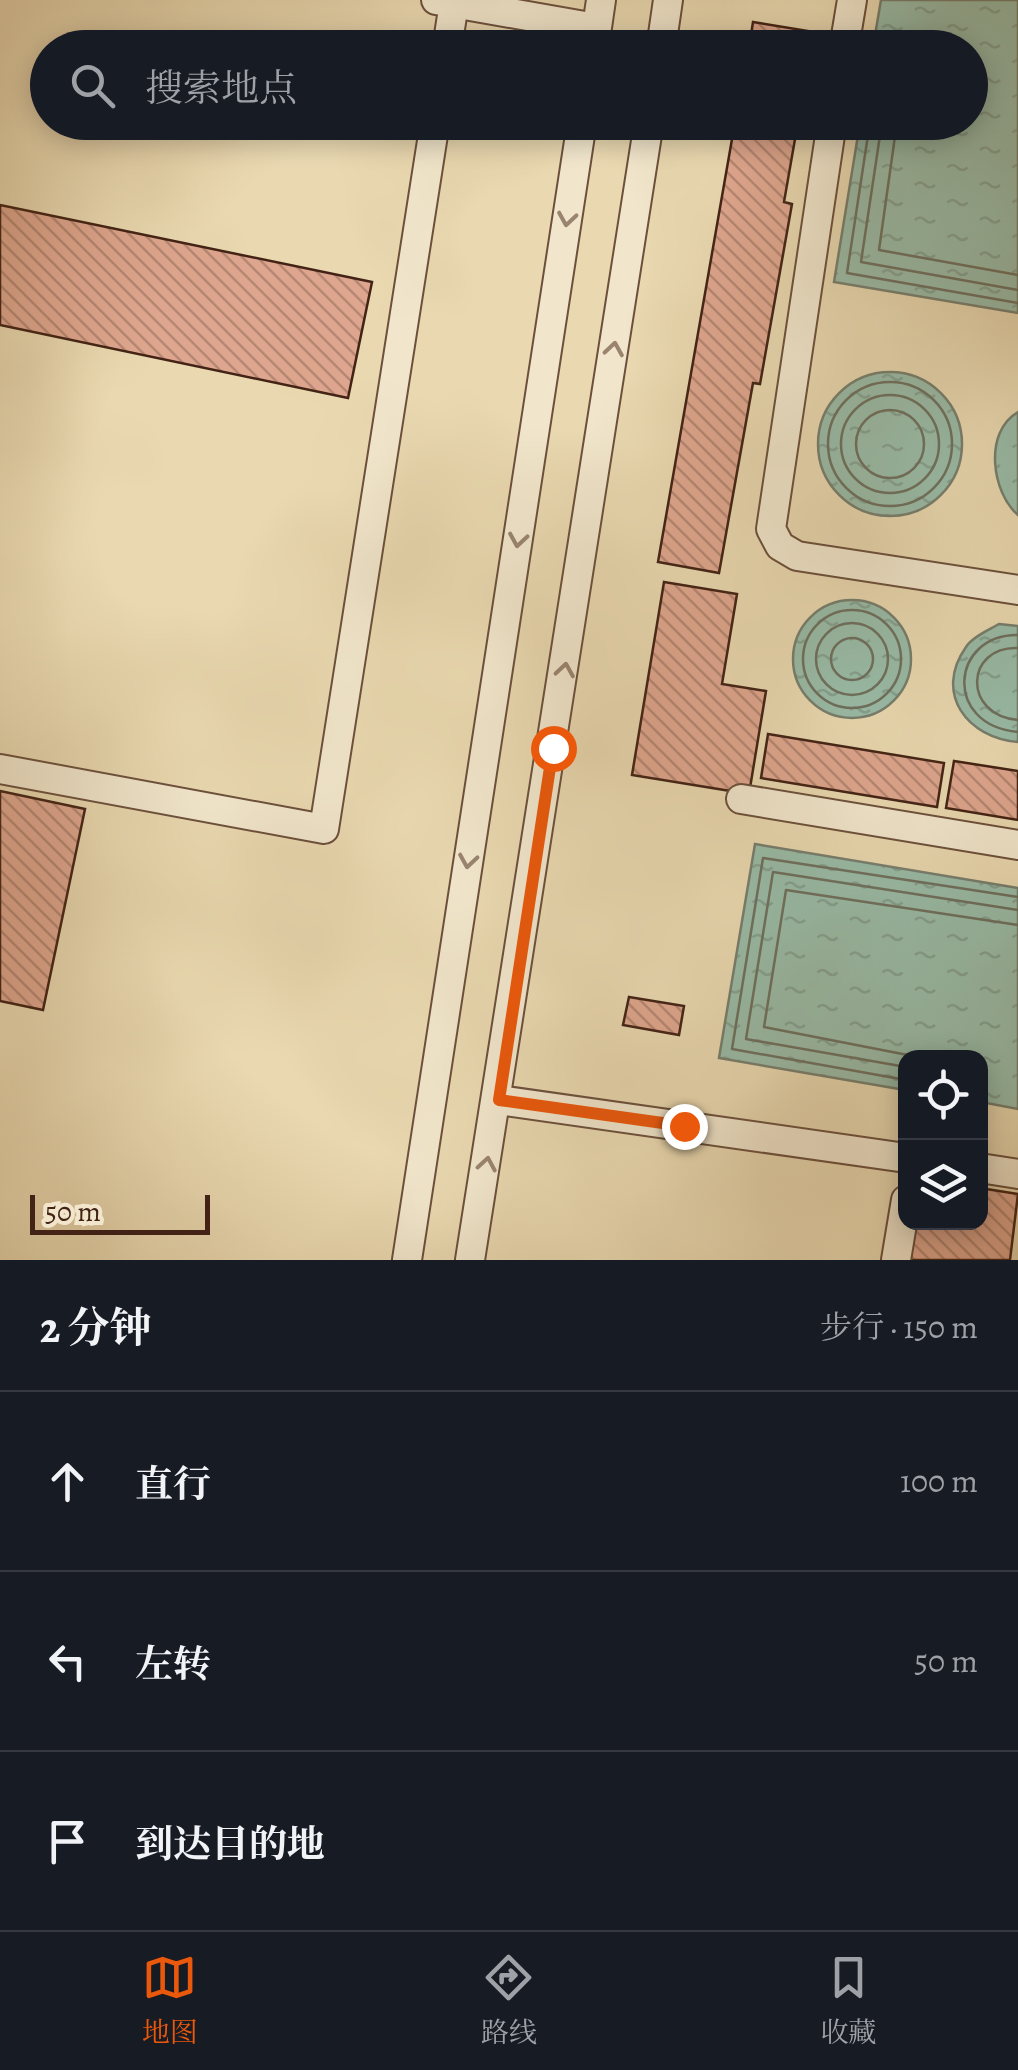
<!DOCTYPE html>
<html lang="zh">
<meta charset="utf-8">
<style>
:root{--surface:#171b24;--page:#20242c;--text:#f1f3f6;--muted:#9ea1a6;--line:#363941;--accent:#ea580c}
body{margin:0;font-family:Alegreya,"Noto Serif SC",serif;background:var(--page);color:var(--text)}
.controls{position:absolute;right:30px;bottom:30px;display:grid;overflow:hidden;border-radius:20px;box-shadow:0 5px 25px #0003}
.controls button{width:90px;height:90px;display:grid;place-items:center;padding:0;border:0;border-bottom:2px solid var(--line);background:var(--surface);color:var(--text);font:50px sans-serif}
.scale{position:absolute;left:30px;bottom:25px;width:180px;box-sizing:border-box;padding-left:10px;border:5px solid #422315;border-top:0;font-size:28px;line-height:35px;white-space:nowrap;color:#422315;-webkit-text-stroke:8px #f1e6cc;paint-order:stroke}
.stop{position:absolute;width:30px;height:30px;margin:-22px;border:8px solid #ea580c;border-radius:50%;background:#fff}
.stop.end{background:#ea580c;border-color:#fff;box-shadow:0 2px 10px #0008}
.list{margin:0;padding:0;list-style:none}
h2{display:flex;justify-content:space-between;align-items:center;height:130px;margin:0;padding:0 40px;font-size:42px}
h2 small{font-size:32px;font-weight:400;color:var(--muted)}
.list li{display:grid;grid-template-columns:65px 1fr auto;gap:30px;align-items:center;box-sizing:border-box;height:180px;padding:0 40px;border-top:2px solid var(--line)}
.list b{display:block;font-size:38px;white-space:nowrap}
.list em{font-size:32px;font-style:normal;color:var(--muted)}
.icon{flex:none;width:55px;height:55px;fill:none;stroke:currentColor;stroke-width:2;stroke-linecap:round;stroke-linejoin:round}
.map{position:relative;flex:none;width:1018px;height:1260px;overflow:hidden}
.search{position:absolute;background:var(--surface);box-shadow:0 5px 25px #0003;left:30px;right:30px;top:30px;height:110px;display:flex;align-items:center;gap:25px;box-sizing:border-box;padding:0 35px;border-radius:55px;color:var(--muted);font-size:38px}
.sheet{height:670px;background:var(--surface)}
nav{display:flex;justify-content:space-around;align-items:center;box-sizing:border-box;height:140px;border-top:2px solid var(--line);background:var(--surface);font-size:28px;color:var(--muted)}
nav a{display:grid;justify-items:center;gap:5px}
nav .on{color:var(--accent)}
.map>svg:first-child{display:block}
.water{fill:url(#water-ripples);stroke:#767e6d;stroke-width:2.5}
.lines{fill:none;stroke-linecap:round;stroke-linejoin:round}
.shore{stroke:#6d6f5e;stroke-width:2.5}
.building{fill:url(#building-back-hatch);stroke:#422315;stroke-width:2.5}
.minor-casing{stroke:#6c503c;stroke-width:32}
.minor{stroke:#f1e6cc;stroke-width:28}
.oneway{stroke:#9a8470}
.route{stroke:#ea580c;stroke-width:12}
</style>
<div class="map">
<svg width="1018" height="1260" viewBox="0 0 1018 1260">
<defs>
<pattern id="water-ripples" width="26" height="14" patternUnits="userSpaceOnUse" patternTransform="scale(2.5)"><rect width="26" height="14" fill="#98bba7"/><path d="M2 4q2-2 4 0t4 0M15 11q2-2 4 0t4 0" fill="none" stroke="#84a08f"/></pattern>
<pattern id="building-back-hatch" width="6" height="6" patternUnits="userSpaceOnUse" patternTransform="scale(2.5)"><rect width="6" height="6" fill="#dea68e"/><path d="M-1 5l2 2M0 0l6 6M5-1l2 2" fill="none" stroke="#b68773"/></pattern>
</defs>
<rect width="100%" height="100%" fill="#e9d8b0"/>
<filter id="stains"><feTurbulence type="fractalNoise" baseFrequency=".002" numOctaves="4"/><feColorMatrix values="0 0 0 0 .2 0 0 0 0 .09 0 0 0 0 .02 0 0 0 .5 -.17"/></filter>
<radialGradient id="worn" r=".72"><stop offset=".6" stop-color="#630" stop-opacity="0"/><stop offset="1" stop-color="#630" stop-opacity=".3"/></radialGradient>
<path class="water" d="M881,0H1018V313L834,282L860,123L970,122V48L873,47Z
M818 444a72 72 0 1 1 144 0a72 72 0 1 1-144 0Z
M1018,412V515C992,493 983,432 1018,412Z
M793 659a59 59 0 1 1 118 0a59 59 0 1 1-118 0Z
M999,624L1018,626V742C968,738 933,694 966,647C972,637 989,630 999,624Z
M755,844L1018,888V1109L981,1102L980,1058H906L905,1090L719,1058Z"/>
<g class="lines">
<path class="shore" d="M870,122L847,273L1018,303
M882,122L861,262L1018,290
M897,122L879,250L1018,275
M828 444a62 62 0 1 1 124 0a62 62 0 1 1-124 0Z
M841 444a49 49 0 1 1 98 0a49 49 0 1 1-98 0Z
M856 444a34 34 0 1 1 68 0a34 34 0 1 1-68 0Z
M803 659a49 49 0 1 1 98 0a49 49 0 1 1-98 0Z
M816 659a36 36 0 1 1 72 0a36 36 0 1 1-72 0Z
M1018,635C951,634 942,725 1018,732
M831 659a21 21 0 1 1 42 0a21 21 0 1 1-42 0Z
M1018,648C965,646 962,715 1018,720
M923,1058L764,1027L786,890L1018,925
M906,1067L746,1039L773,872L1018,910
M906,1080L732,1049L763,858L1018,897"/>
</g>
<path class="building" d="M753,22L814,32L811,48H749Z
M735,122H798L784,202L792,204L760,384L753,383L719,573L658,562Z
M0,205L372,282L348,398L0,325Z
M664,582L737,594L722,684L766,691L749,794L632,775Z
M768,734L944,763L937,807L761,778Z
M954,761L1018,771V820L946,808Z
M0,791L85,809L43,1010L0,1001Z
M629,997L684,1006L679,1035L623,1025Z
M980,1188L1018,1194L1010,1260H910L916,1222H980Z"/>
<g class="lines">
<g class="minor-casing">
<path id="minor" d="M436,0L596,28
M447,48L454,3
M594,48L601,0
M661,48L668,0
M844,48L852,0
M832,122L771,529L780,546L797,556L1018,590
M0,769L324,829L435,122
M741,799L1018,845
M499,1100L906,1158
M980,1168L1018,1174
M407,1260L582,122
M470,1260L649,122
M896,1260L906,1200"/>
</g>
<use href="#minor" class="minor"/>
</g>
<defs><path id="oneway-chevron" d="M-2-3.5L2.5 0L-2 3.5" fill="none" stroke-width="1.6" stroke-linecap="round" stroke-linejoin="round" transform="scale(2.5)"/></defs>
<g class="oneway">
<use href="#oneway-chevron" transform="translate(567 219) rotate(99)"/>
<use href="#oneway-chevron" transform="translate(614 349) rotate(-81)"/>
<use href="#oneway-chevron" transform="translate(518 540) rotate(99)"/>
<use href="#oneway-chevron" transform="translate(565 670) rotate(-81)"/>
<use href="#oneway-chevron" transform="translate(468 861) rotate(99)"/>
<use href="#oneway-chevron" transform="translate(487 1164) rotate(-80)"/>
</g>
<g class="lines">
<path class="route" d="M553,748L499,1100L684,1126"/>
</g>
<rect width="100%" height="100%" filter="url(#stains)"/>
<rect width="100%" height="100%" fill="url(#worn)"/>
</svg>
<div class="controls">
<button><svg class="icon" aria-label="locate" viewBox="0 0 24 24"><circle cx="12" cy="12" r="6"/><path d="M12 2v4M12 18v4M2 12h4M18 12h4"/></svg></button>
<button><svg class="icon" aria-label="layers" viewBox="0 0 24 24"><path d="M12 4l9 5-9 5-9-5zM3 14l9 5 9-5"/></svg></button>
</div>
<div class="scale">50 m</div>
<div class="stop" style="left:553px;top:748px"></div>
<div class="stop end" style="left:684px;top:1126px"></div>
<div class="search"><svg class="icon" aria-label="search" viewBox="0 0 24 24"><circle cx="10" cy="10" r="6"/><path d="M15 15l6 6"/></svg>搜索地点</div>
</div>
<section class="sheet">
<h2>2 分钟<small>步行 · 150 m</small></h2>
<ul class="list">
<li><svg class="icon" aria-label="ahead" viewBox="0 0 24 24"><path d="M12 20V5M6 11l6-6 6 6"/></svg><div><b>直行</b></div><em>100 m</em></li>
<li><svg class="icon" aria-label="left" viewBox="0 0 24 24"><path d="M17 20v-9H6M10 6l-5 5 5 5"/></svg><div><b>左转</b></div><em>50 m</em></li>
<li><svg class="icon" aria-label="arrive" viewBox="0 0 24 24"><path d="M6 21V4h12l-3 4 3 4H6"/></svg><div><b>到达目的地</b></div></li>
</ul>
</section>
<nav>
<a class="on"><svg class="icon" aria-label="map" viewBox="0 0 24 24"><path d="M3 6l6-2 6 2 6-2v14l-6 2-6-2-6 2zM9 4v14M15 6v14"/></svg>地图</a>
<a><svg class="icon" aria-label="directions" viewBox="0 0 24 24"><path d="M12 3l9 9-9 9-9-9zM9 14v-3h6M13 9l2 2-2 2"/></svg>路线</a>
<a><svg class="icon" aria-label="saved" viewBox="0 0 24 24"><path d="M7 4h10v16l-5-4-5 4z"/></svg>收藏</a>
</nav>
